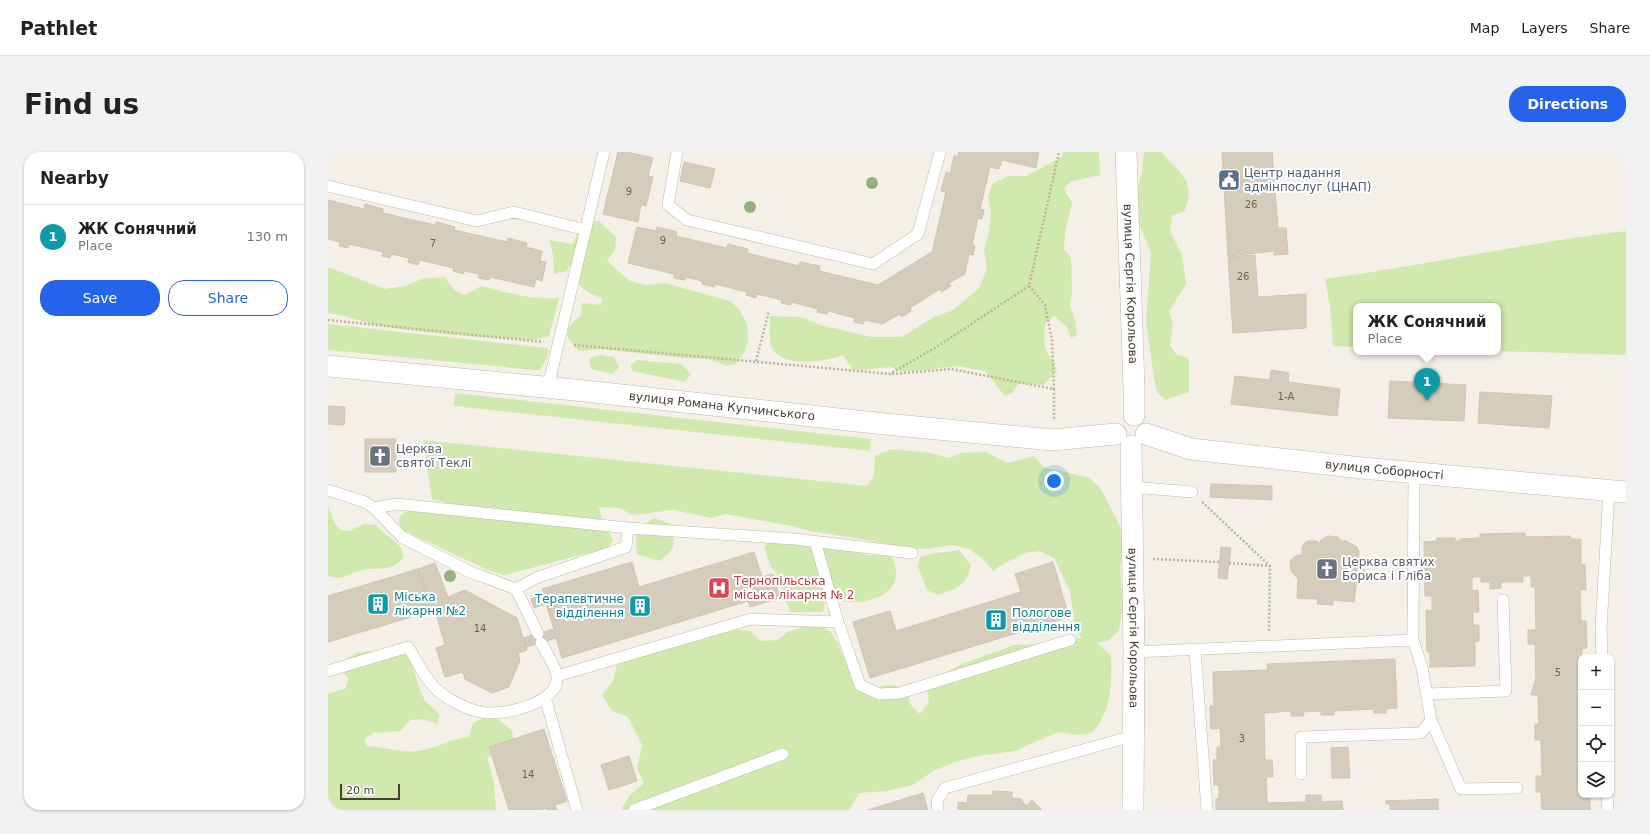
<!DOCTYPE html>
<meta charset="utf-8">
<style>
:root{--surface:#fff;--page:#f2f2f2;--text:#222;--muted:#767676;--line:#e0e0e0;--accent:#2563eb}
body{margin:0;font-family:"DejaVu Sans",sans-serif;background:var(--page);color:var(--text)}
.controls{position:absolute;right:12px;bottom:12px;display:grid;overflow:hidden;border-radius:8px;box-shadow:0 1px 3px #0004}
.controls button{width:36px;height:36px;display:grid;place-items:center;padding:0;border:0;border-bottom:1px solid var(--line);background:var(--surface);color:var(--text);font:20px sans-serif}
.scale{position:absolute;left:12px;bottom:10px;width:60px;box-sizing:border-box;padding-left:4px;border:2px solid #484036;border-top:0;font-size:11px;line-height:14px;white-space:nowrap;color:#484036;-webkit-text-stroke:3px #fff;paint-order:stroke}
.you{position:absolute;left:726px;top:329px;width:14px;height:14px;margin:-10px;border:3px solid #fff;border-radius:50%;background:#1a73e8;box-shadow:0 0 0 6px #1a73e833}
.badge{display:grid;place-items:center;width:26px;height:26px;border-radius:50%;background:var(--accent);color:#fff;font-size:13px;font-weight:700}
.pin{position:absolute;translate:-50% -33px;filter:drop-shadow(0 1px 2px #0008)}
.pin::after{content:'';position:absolute;top:21px;width:14px;height:12px;background:inherit;clip-path:polygon(0 0,100% 0,50% 100%)}
.popup{position:absolute;left:1025px;top:151px;width:148px;height:52px;box-sizing:border-box;display:grid;place-content:center;border-radius:8px;background:var(--surface);filter:drop-shadow(0 1px 3px #0005);font-size:13px;white-space:nowrap;color:var(--muted)}
.popup b{font-size:15px;color:var(--text)}
.popup::after{content:'';position:absolute;left:50%;top:100%;margin-left:-8px;border:8px solid transparent;border-top-color:var(--surface)}
.list{margin:0;padding:0;list-style:none}
h2{display:flex;justify-content:space-between;align-items:center;height:52px;margin:0;padding:0 16px;font-size:17px}
h2 small{font-size:13px;font-weight:400;color:var(--muted)}
.list li{display:grid;grid-template-columns:26px 1fr auto;gap:12px;align-items:center;box-sizing:border-box;height:64px;padding:0 16px;border-top:1px solid var(--line)}
.list b{display:block;font-size:15px;white-space:nowrap}
.list p{margin:0;font-size:13px;white-space:nowrap;color:var(--muted)}
.list em{font-size:13px;font-style:normal;color:var(--muted)}
.actions{display:flex;gap:8px;padding:12px 16px}
.actions a{flex:1;padding:9px 0;border:1px solid var(--accent);border-radius:16px;text-align:center;font-size:14px;color:var(--accent)}
.actions .main{background:var(--accent);color:#fff}
.icon{flex:none;width:22px;height:22px;fill:none;stroke:currentColor;stroke-width:2;stroke-linecap:round;stroke-linejoin:round}
.map{position:relative;flex:none;width:1298px;height:658px;overflow:hidden;border-radius:16px}
header{display:flex;align-items:center;gap:24px;box-sizing:border-box;height:56px;padding:0 20px;background:var(--surface);border-bottom:1px solid var(--line)}
header strong{font-size:19px}
nav{display:flex;gap:22px;margin-inline-start:auto;font-size:14px}
.intro{display:flex;align-items:center;justify-content:space-between;box-sizing:border-box;height:96px;padding:0 24px}
h1{margin:0;font-size:28px}
.button{padding:10px 18px;border-radius:16px;background:var(--accent);color:#fff;font-size:14px;font-weight:700}
main{display:flex;gap:24px;padding:0 24px}
aside{flex:1;background:var(--surface);border-radius:16px;box-shadow:0 1px 3px #0004}
.map>svg:first-child{display:block}
.green{fill:#d0e9af}
.building{fill:#d6ccbc;stroke:#d1c3af}
.lines{fill:none;stroke-linecap:round;stroke-linejoin:round}
.service-casing{stroke:#c0b8aa;stroke-width:12}
.minor-casing{stroke:#c0b8aa;stroke-width:22}
.path{stroke:#c2b39a;stroke-width:2.5;stroke-dasharray:2 2;stroke-linecap:butt}
.service{stroke:#fff;stroke-width:11}
.minor{stroke:#fff;stroke-width:21}
.tree{fill:#95b07d}
.labels{text-anchor:middle;dominant-baseline:central;stroke-width:4;stroke-linejoin:round;paint-order:stroke}
.number-label{font-size:10px;fill:#6c6358}
.service-label{font-size:12px;fill:#4e5e75;stroke:#fff;text-anchor:start}
.street-label{font-size:12px;fill:#484036;stroke:#fff}
.worship-label{font-size:12px;fill:#5b616d;stroke:#fff;text-anchor:start}
.health-label{font-size:12px;fill:#be3a42;stroke:#fff;text-anchor:start}
.culture-label{font-size:12px;fill:#0d838f;stroke:#fff;text-anchor:start}
</style>
<header>
<strong>Pathlet</strong>
<nav><a>Map</a><a>Layers</a><a>Share</a></nav>
</header>
<div class="intro"><h1>Find us</h1><a class="button">Directions</a></div>
<main>
<aside>
<h2>Nearby<small></small></h2>
<ul class="list">
<li><span class="badge" style="background:#0f9aa8">1</span><div><b>ЖК Сонячний</b><p>Place</p></div><em>130 m</em></li>
</ul>
<div class="actions"><a class="main">Save</a><a>Share</a></div>
</aside>
<div class="map">
<svg width="1298" height="658" viewBox="0 0 1298 658">
<rect width="100%" height="100%" fill="#f4f0e7"/>
<path class="green" d="M735,0H771L772,23L742,30L736,37L744,51L737,81L736,97L743,106L744,139L742,154L747,167L749,183L743,186L739,175L726,164L718,171C716,181 715,190 719,200C723,208 727,209 729,220L715,233L691,231L684,241L677,244L657,219L630,214L576,220L562,215L535,218L524,217L515,203C497,210 450,217 443,193C441,184 442,173 442,164L473,165L492,173L544,185H574L604,166L625,158L651,136L659,117L656,97L661,80L663,61L660,45L664,32L680,24H698L734,5Z
M816,0H833C853,23 869,28 856,60L844,63L842,79L854,103L858,132L841,160L845,172L842,193L848,202L861,207V240L837,248L829,240L826,226L818,170L823,100L810,69L809,41L814,19Z
M271,69L288,85L287,98L279,109L302,129L318,133L337,131L402,149L411,157L419,172L420,190L416,201L408,212L399,214L381,207L357,206L272,197L251,199C234,182 236,178 253,163L254,151L273,153L274,146C252,139 250,132 242,113L238,119L226,122L225,103L221,88L244,92L255,70Z
M1298,79V203L1170,199V154H1028V195L1005,194L1002,155L997,127C1098,113 1197,91 1298,79Z
M0,115L57,137L77,134L94,127L117,125L126,138L137,143L153,134C181,141 202,148 231,146L221,184L207,188C156,186 104,182 54,174C36,171 19,163 0,161Z
M0,172L219,196L221,199L219,206L212,218H207L0,198Z
M272,203L286,205L291,215L285,222L263,217L261,206Z
M309,208L353,212L363,222L357,230L304,219L302,213Z
M127,241L543,287L542,299L126,254Z
M95,288L539,334L546,323L547,304L563,297L603,301L621,306L633,301L657,300L680,311L706,304L715,315L762,326L773,337L792,374L795,390L792,415L795,454L791,478L781,488L769,491L783,503C784,533 784,557 764,581L749,583L730,580L687,599L651,604L627,610L605,619L585,633L559,639L531,641L521,658H293L302,643L316,631L309,617L314,593L300,565L284,559L274,543L285,529L289,513L341,496L381,486L402,477L422,479L433,489L449,488L460,480L486,471L502,479L510,492L527,532L537,541C555,534 562,529 580,539L582,552L592,562L601,550L599,538L612,523L634,512L686,493L710,492L736,484L754,487L747,475L742,439L726,406L711,399L697,401L673,413L665,419L655,407L641,397L624,393L599,397L579,396L539,388L482,379L464,374L398,362L384,366L345,358L304,363L292,356L271,355L276,376L283,383L285,389L279,396L177,423L164,420L74,378C59,349 106,360 120,361L116,350L104,347Z
M0,354L7,372L13,378L21,379L36,372L47,373L72,394L76,405C63,422 46,414 30,419C17,424 14,428 0,424Z
M326,366L343,372C346,392 350,396 331,409L309,402C307,382 308,377 326,366Z
M443,389L496,393L540,403L563,404C581,437 548,452 519,450C512,449 504,445 498,443L495,460H463L455,444L451,426L442,413L436,395Z
M631,398L643,413C640,433 627,437 610,443L599,438L590,415L592,405C605,400 618,401 631,398Z
M59,497L81,504L92,538L97,549L112,563L109,572L95,567L82,568L73,579L45,581L36,587L39,594C54,595 76,601 90,599C108,597 123,586 141,585L145,571L164,562L184,579L187,597L178,602L159,605L166,631L168,658H0V542L18,536L20,527L11,512L29,501Z"/>
<path class="building" d="M290,0H299L325,6L320,24L325,25L318,54L313,53L310,70L275,62Z
M631,0H711L708,16L674,8L671,17L662,15L652,57L656,58L654,67L650,66L644,93L647,94L645,103L641,102L637,122L621,131L623,134L614,140L612,137L582,156L583,159L574,165L572,162L554,172L537,168L535,172L526,170L527,166L500,159L499,162L489,160L490,157L463,150V153L453,151L454,148L429,142L428,146L418,143L419,140L387,132L386,135L374,132V129L358,125L357,128L346,126V122L300,111L309,75L328,79L329,75L349,80L348,84L399,96L400,92L420,97L419,101L471,114L472,110L492,114L491,119L550,133L604,100L618,40L613,39L618,20L622,22L626,4H630Z
M894,0H944L950,76H958L960,102L946,103V99L900,104Z
M356,10L387,17L382,36L352,29Z
M0,48L36,57L37,52L55,57V61L107,73L108,70L127,75L126,78L179,90L180,86L199,91L198,95L214,99L212,109L218,110L214,129L208,127L206,135L162,125L161,128L151,126V122L136,119L135,122L125,119L126,116L91,108L90,113L80,110L81,106L63,102L62,106L54,104L55,100L21,92L20,96L11,94L12,90L0,87Z
M927,103L930,145L978,142V176L905,181L900,105Z
M943,218L961,221L960,230L1012,237L1009,264L903,252L907,224L942,228Z
M1062,229L1138,233L1136,269L1060,266Z
M1152,240L1224,244L1221,276L1150,271Z
M0,254L17,255L16,273L0,272Z
M37,287H68V320H37Z
M883,332L944,334V348L882,345Z
M1197,381V385L1242,384V387H1253V412L1257,413L1258,438H1252L1253,469H1258L1259,496L1254,497L1253,505V643H1262V658H1214L1213,640H1208V624H1214L1213,588H1207V572H1211L1210,543H1203L1208,526L1207,492H1200V478H1208L1207,435H1203V424H1195V430H1173V436L1162,437V430H1153V425H1144V439L1150,438L1151,460H1145V473H1151V489H1147V514L1102,515V500H1099L1098,458L1104,459V444H1097L1096,390L1109,389V386H1127V389H1132V387L1152,386V382Z
M1000,384L1010,385L1013,389H1018L1029,395L1031,401L1030,412L1035,416L1038,423L1035,429L1028,433L1026,450L1005,448V453L989,452L990,447L969,446L970,427L963,419L962,409L969,403H974V394L979,389H989L992,392L993,388Z
M893,395L903,396L899,427L890,426Z
M426,400L434,425L445,422L452,446L422,455L420,449L234,506L228,486L198,495L195,486L226,477L218,452L206,456L203,447L216,443L214,437L304,410L311,435Z
M725,410L741,465L542,526L525,470L562,459L568,479L693,440L687,422Z
M107,411L120,445L137,438L189,466L199,498L190,501L192,508L181,535L164,541L137,527L135,520L117,525L108,496L117,493L107,458L103,459L90,417Z
M90,417L103,459L0,490V444Z
M1067,507L1069,556L1058,557V561H1046V557L1006,559V563H993V559L975,560L976,564H963V559L936,561L937,608H944L945,625H938L939,651L978,650V643H993V650L1014,649L1015,658H888V647H891V633H886L885,608H889V595H893L892,576L883,577L882,554H886L885,520L940,518L939,512Z
M216,577L239,649L227,653L229,658H219L218,656L212,658H181L161,595Z
M1020,595L1022,626H1004L1003,596Z
M301,604L309,629L281,638L273,613Z
M665,639L684,640V646L693,647L698,654L704,648L714,658H630V650L639,651L640,643H665Z
M595,641L600,658H540Z
M1110,647V658H1062V652H1058V649Z"/>
<g class="lines">
<g class="service-casing">
<path id="service" d="M349,0L340,53L359,68L545,112L590,82L612,0
M0,34L149,69L186,60L258,78
M220,235L276,0
M803,335L864,340
M0,338L37,350L46,356L74,385L140,419L188,437L210,482
M46,356L69,352L300,376L298,395L208,426L188,437
M300,376L466,387L584,401
M487,389L510,470
M867,497L879,658
M806,500L1085,488L1086,321
M1274,505L1273,477L1281,338
M0,519L80,495C88,507 95,523 105,534C116,546 138,557 153,560C173,565 233,551 229,524C227,513 218,500 213,491
M229,524L423,467L510,470L532,533L551,542L572,541L742,488
M1099,542L1178,539L1175,448
M217,545L249,658
M1103,568L1133,637L1189,636
M973,622V585L1093,581L1103,568L1094,515L1085,488
M1279,643L1280,658
M306,658L455,602
M610,658L609,649L617,636L805,584"/>
</g>
<g class="minor-casing">
<g id="minor">
<path id="s1" d="M798,0L806,236V263"/>
<path id="s2" d="M0,214L257,239L547,271L724,288L788,282"/>
<path id="s3" d="M818,282L863,297L1034,316L1298,340"/>
<path id="s4" d="M803,294L806,500L805,658"/>
</g>
</g>
<path class="path" d="M701,134L717,153L724,188L726,237
M0,168L215,190
M246,193L562,222L610,194L701,134L731,0
M428,209L441,159
M564,222L623,217L726,237V268
M874,350L942,414L941,479
M825,407L891,410
M901,411L942,414"/>
<use href="#service" class="service"/>
<use href="#minor" class="minor"/>
</g>
<g class="tree">
<circle cx="544" cy="31" r="6"/>
<circle cx="422" cy="55" r="6"/>
<circle cx="122" cy="424" r="6"/>
</g>
<defs>
<g id="civic-square" transform="scale(1.15)"><rect x="-9" y="-9" width="18" height="18" rx="4" fill="#5c6f8a" stroke="#fff"/><path d="M-.6-6.5H3V-4.5H.6V-3L4-1V1h2V6H-6V1h2V-1L-.6-3ZM-1.2 2.5V6h2.4V2.5Z" fill="#fff"/></g>
<g id="church-square" transform="scale(1.15)"><rect x="-9" y="-9" width="18" height="18" rx="4" fill="#6b7280" stroke="#fff"/><path d="M-1.2-6h2.4v3.5h3.3v2.4h-3.3V6h-2.4V-.1h-3.3v-2.4h3.3Z" fill="#fff"/></g>
<g id="hospital-square" transform="scale(1.15)"><rect x="-9" y="-9" width="18" height="18" rx="4" fill="#e0444e" stroke="#fff"/><path d="M-5-5h3v3.5h4V-5h3V5h-3V1.5h-4V5h-3Z" fill="#fff"/></g>
<g id="building-square" transform="scale(1.15)"><rect x="-9" y="-9" width="18" height="18" rx="4" fill="#0f9aa8" stroke="#fff"/><path d="M-4-6H4V6H1V3H-1V6H-4ZM-2.5-4.3h1.7v1.8h-1.7ZM.8-4.3h1.7v1.8H.8ZM-2.5-1h1.7V.8h-1.7ZM.8-1h1.7V.8H.8Z" fill="#fff"/></g>
</defs>
<g fill-rule="evenodd">
<use href="#civic-square" x="901" y="28"/>
<use href="#church-square" x="52" y="304"/>
<use href="#church-square" x="999" y="417"/>
<use href="#hospital-square" x="391" y="436"/>
<use href="#building-square" x="50" y="452"/>
<use href="#building-square" x="312" y="454"/>
<use href="#building-square" x="668" y="468"/>
</g>
<g class="labels">
<g class="number-label">
<text x="301" y="39">9</text>
<text x="923" y="52">26</text>
<text x="335" y="88">9</text>
<text x="105" y="91">7</text>
<text x="915" y="124">26</text>
<text x="958" y="244">1-А</text>
<text x="152" y="476">14</text>
<text x="1230" y="520">5</text>
<text x="914" y="586">3</text>
<text x="200" y="622">14</text>
</g>
<g class="service-label">
<text x="916" y="21">Центр надання<tspan x="916" dy="14">адмінпослуг (ЦНАП)</tspan></text>
</g>
<g class="street-label">
<text stroke="none"><textPath href="#s1" startOffset="132">вулиця Сергія Корольова</textPath></text>
<text stroke="none"><textPath href="#s2" startOffset="396">вулиця Романа Купчинського</textPath></text>
<text stroke="none"><textPath href="#s3" startOffset="242">вулиця Соборності</textPath></text>
<text stroke="none"><textPath href="#s4" startOffset="182">вулиця Сергія Корольова</textPath></text>
</g>
<g class="worship-label">
<text x="68" y="297">Церква<tspan x="68" dy="14">святої Теклі</tspan></text>
<text x="1014" y="410">Церква святих<tspan x="1014" dy="14">Бориса і Гліба</tspan></text>
</g>
<g class="health-label">
<text x="406" y="429">Тернопільська<tspan x="406" dy="14">міська лікарня № 2</tspan></text>
</g>
<g class="culture-label">
<text x="66" y="445">Міська<tspan x="66" dy="14">лікарня №2</tspan></text>
<text x="296" y="447" text-anchor="end">Терапевтичне<tspan x="296" dy="14">відділення</tspan></text>
<text x="684" y="461">Пологове<tspan x="684" dy="14">відділення</tspan></text>
</g>
</g>
</svg>
<div class="controls">
<button>+</button>
<button>−</button>
<button><svg class="icon" aria-label="locate" viewBox="0 0 24 24"><circle cx="12" cy="12" r="6"/><path d="M12 2v4M12 18v4M2 12h4M18 12h4"/></svg></button>
<button><svg class="icon" aria-label="layers" viewBox="0 0 24 24"><path d="M12 4l9 5-9 5-9-5zM3 14l9 5 9-5"/></svg></button>
</div>
<div class="scale">20 m</div>
<div class="you"></div>
<div class="pin badge" style="left:1099px;top:249px;background:#0f9aa8">1</div>
<div class="popup"><b>ЖК Сонячний</b>Place</div>
</div>
</main>
